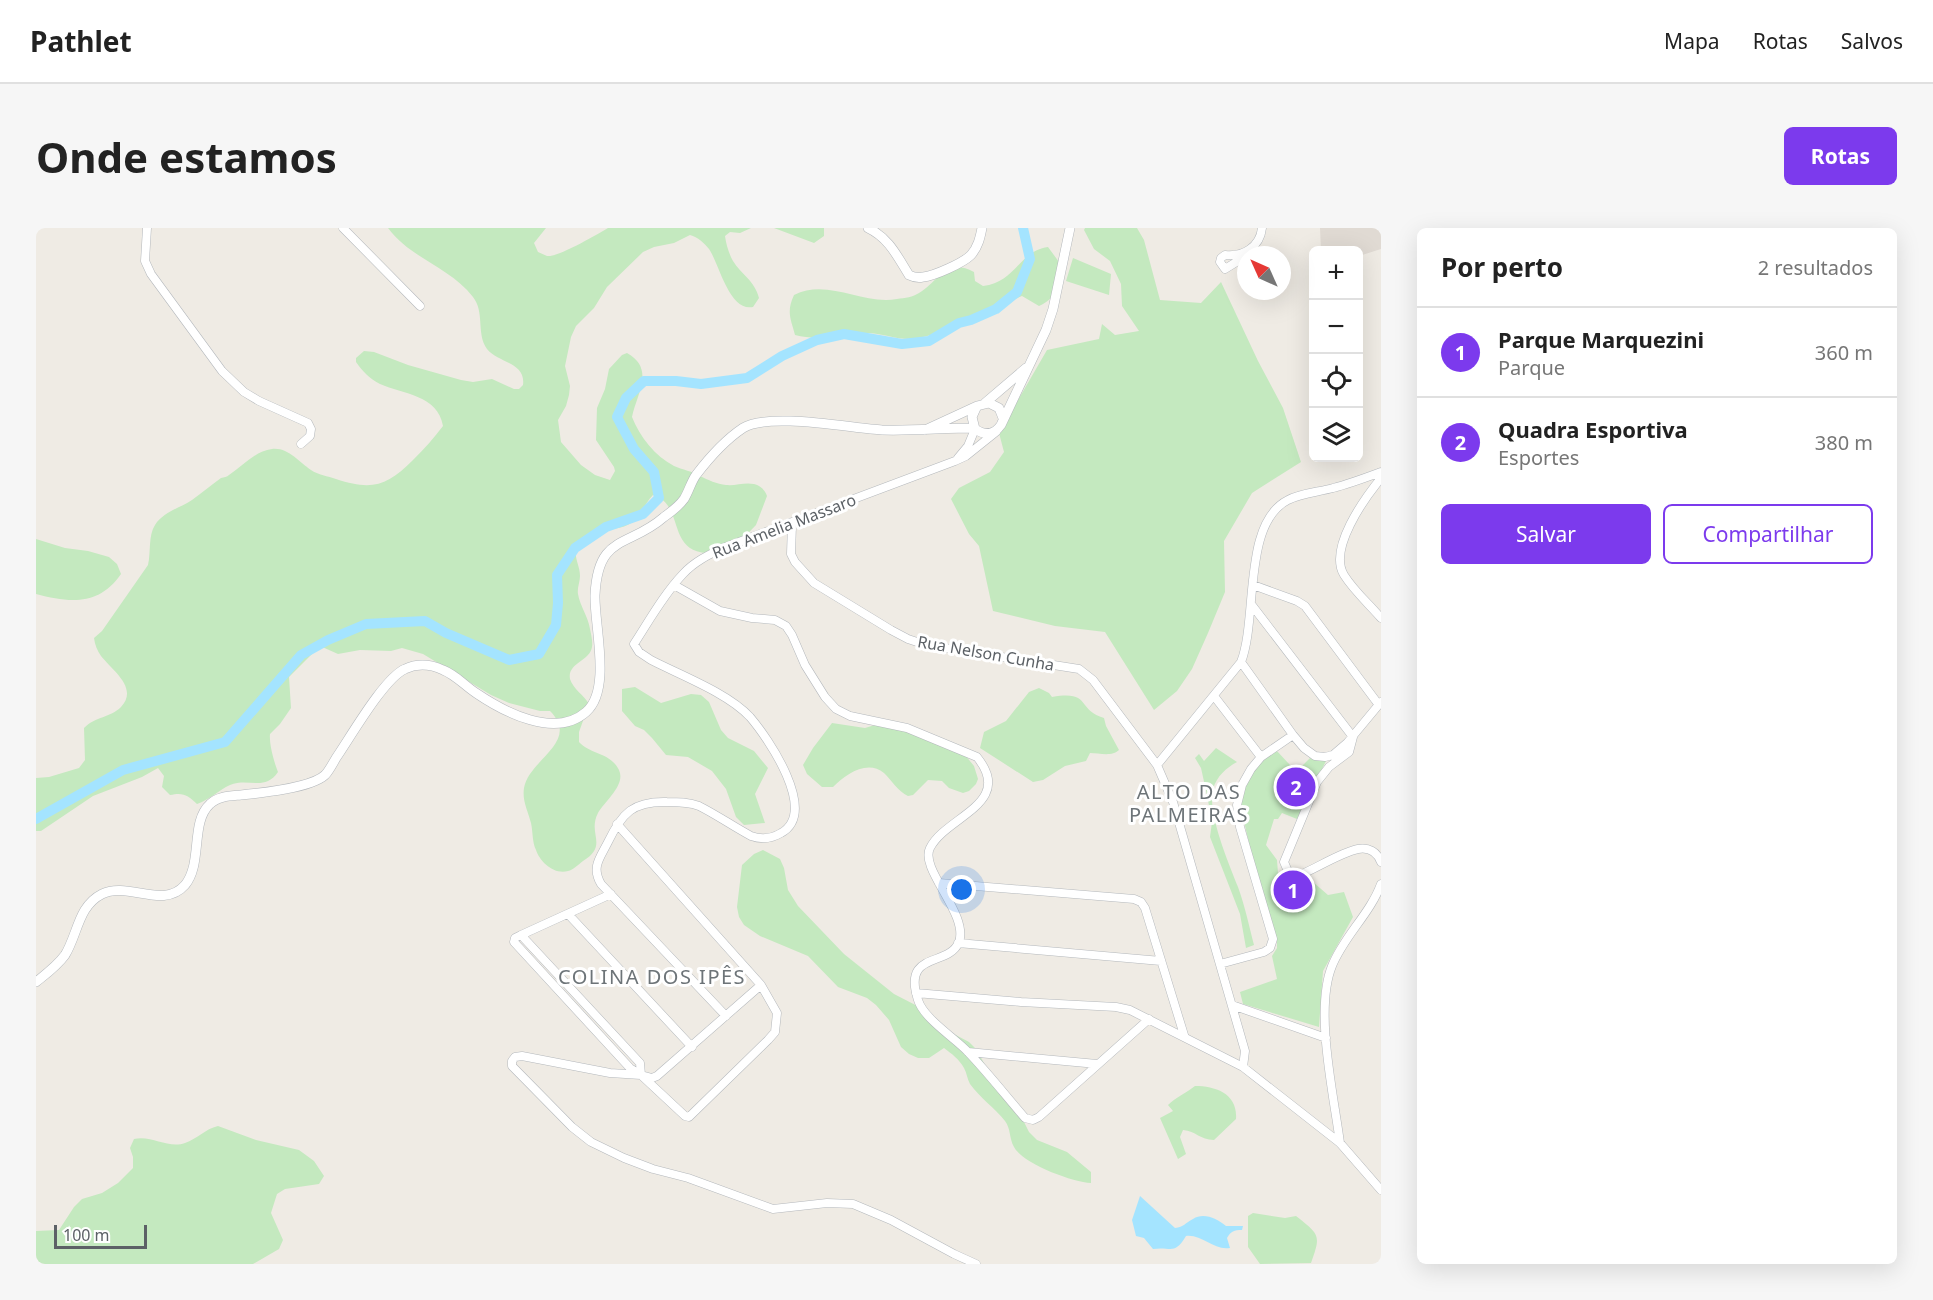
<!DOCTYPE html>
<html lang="pt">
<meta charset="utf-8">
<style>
:root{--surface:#fff;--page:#f6f6f6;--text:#222;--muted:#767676;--line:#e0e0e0;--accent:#7c3aed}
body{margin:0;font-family:"Noto Sans",sans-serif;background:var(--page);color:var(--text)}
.controls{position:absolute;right:18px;top:18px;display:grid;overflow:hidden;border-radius:9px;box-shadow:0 6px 24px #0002}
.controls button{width:54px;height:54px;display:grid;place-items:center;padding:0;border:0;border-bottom:2px solid var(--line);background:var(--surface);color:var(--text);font:30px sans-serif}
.compass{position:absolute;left:1201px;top:18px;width:54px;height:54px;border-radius:50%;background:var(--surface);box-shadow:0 6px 24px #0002;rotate:315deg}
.scale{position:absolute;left:18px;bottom:15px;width:93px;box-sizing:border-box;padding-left:6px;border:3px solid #5c6166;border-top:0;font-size:16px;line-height:21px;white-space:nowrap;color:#5c6166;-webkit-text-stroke:4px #fff;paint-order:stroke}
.you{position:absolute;left:926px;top:662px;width:21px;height:21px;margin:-15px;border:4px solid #fff;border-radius:50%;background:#1a73e8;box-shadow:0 0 0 9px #1a73e833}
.badge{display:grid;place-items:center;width:39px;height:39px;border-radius:50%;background:var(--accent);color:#fff;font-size:20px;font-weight:700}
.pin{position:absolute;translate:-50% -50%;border:3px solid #fff;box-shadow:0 2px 6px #0006}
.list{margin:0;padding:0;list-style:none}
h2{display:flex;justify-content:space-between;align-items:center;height:78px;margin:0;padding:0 24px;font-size:26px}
h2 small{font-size:20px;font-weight:400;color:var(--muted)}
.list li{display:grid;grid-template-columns:39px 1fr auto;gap:18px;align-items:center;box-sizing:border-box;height:90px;padding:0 24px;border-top:2px solid var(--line)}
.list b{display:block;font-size:22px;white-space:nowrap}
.list p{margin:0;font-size:20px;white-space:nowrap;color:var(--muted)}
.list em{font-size:20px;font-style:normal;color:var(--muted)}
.actions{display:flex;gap:12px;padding:18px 24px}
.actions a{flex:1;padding:14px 0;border:2px solid var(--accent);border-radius:9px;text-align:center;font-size:21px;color:var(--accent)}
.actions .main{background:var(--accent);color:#fff}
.icon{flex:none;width:33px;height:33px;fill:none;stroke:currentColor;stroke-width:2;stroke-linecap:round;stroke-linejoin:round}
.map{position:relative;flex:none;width:1345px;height:1036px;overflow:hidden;border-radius:9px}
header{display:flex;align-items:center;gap:36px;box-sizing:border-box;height:84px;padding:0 30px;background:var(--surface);border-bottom:2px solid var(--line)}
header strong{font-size:28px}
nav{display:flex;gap:33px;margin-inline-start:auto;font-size:21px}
.intro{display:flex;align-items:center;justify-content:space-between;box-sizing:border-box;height:144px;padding:0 36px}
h1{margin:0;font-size:42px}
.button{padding:15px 27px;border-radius:9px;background:var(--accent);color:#fff;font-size:21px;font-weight:700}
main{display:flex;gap:36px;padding:0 36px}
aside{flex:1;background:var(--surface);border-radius:9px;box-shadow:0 6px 24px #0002}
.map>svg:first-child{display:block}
.education{fill:#e0dad3}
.green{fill:#c4e9bf}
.water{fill:#a4e4ff}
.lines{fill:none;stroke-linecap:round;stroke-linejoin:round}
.river{stroke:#a4e4ff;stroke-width:10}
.minor-casing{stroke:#b4b8bc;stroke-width:9}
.tertiary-casing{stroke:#b4b8bc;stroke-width:10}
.minor{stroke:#fff;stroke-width:8}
.tertiary{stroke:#fff;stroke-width:9}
.labels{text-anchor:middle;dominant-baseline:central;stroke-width:6;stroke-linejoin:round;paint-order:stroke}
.street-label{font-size:16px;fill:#5c6166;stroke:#fff}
.quarter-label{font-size:20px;letter-spacing:1.5px;fill:#6d7478;stroke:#fff}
</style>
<header>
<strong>Pathlet</strong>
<nav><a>Mapa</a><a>Rotas</a><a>Salvos</a></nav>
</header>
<div class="intro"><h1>Onde estamos</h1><a class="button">Rotas</a></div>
<main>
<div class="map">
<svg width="1345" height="1036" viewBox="0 0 1345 1036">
<rect width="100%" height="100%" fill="#efebe4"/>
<path class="education" d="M1284,0H1345V21L1323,28L1322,22H1285Z"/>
<path class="green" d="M352,0H510L498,15L502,24C505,25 508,27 511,28C521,30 562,6 572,0H715L704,5L694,4L689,8C690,16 693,26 697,33C705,46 719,53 723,70L717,79C693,84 683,35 673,21C668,15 662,9 654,7L638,15L618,19L607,24L571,59L558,80L540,98L535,109L529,138L534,158L533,167L530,178L522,192L525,214L545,237L559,247L574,252L579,243L578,239L560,212L561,180L569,161L573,141L586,127L591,125C620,141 600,167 596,189C604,209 619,228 638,238C646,242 657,243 664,248C672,252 681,256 690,257C700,258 708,254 718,256C725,258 729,262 731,268L720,297L695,323C687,326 679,326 671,325C630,323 649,276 617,267C608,276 606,288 595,295C577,307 555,294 542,317C536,328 544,336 544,348C544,354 541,360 542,366C544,378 552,388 554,401C555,406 557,414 556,419C554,433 531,435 534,451C537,461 548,467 553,476L543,504V514C555,527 574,524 583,542C590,557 569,573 562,585C551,606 573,617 547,633C543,636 537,642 532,643C518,647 504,634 500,622C496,614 497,604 495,595C492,583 486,573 488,560C493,531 545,514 514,483H504L473,475L455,467L387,426L366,420L355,423L324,422L302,426L284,418L253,449L255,480L244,496L234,506C233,516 238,534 242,544C228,564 213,549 194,557C183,562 173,572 161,576C152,567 147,564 134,567L126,559L128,548L122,540L106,549L57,568L5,603H0V550L13,549L43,540L49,532L48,500C60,488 74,490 85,479C103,460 76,442 65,428C61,422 59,417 58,410L66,403L112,337C115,324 112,308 119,297C127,284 144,280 156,272C166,265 175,257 185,250C188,249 191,249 193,247C207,238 219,223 236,221C252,219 263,234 275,242C282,247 292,248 300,251C336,263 351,258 377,232C388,221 398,210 407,198C402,167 367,166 344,156C334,151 326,143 320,134V130L328,123L338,124L372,137L425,152L437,154L456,151L478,161H483L487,157C490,134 462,135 451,121C440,106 449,84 437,69C414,39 375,31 352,0Z
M738,0H788V8L778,15Z
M1049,0H1101L1108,12L1124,72L1165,75L1185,54L1222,133L1247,180L1265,234L1216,265L1188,313L1189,364L1172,405L1156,441L1141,463L1118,482L1069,404L1019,398L957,383L943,318L933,306L915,271L923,260L954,244L968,224L963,205L1011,122L1063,111L1066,96L1079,107L1103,103L1086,78L1085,56L1074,33L1058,21L1048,2Z
M1012,19L1023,34C1021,54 1024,69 1003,78L986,68C979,71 971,76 964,77C960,78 959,77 955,79C929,91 904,109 874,111C858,111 843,104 828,105C805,107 782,113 759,107C755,91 750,84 758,67C792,50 825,77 861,71C869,70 877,69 883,65C903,53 910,29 938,44L939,53L947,58C980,54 983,23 1012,19Z
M1037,30L1075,46L1073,67L1030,53Z
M0,311L29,320L52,323L73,329L81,336L85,346C63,378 34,375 0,366Z
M599,459L625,475L655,466L665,467L673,474L685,502L692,510L718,523L732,540L719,566L729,595L708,597L700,589L690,561L676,543L652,529L630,527L616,510L608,502L599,498L586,483V461Z
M1003,460L1013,465L1016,469C1056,462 1040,482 1068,490L1070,498L1083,522C1076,529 1063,525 1054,525L1050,533L1029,538L1007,552L997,554L944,520L948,504L970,493L993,464Z
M796,495L829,500L842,496L865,501L925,522L938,538L942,551L940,556L933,563L927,565L913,560L906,553L892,552L877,567L872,568C862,563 856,553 848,545C831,531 809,547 797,559H786L771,546L767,537L777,520Z
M1180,520L1201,534C1190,540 1181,548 1177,561C1171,585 1193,636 1202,659C1209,678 1213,698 1218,717L1210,720L1204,686L1174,609L1176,594L1171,567L1165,540L1159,530L1163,526L1168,533Z
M1240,522L1254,537L1265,539L1274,530L1290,533L1261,591L1246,585L1242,591H1238L1230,617L1241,632L1242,645L1260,657L1277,654L1292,667L1308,664L1317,689L1287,743L1283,799L1207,776L1204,764L1241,751L1236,728L1241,720V711L1215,624L1204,576L1208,557L1224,532Z
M727,622L744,631L748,640L752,662L762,678L808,726L858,766L893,784L916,805L933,814L941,822L950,839L980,878L993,904L1001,912L1031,924L1055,944V955C1036,954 987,936 978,919C973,910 975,901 969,893C959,880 944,870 934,856C931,851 931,845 928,840C923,831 916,826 908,820L893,830H882L873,826L865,819L853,792L840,777L831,770L802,759L772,728L724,708L708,697L703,689L701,679L706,637L718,626Z
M1159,858C1180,858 1202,866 1200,891L1178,912C1164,912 1160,903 1147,902L1144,909L1150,926L1142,931L1124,890L1137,883L1132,877C1139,870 1150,865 1159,858Z
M182,898L220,912L263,922L278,933L288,948L283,956L249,961L241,966L235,985L247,1012L243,1021L217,1036H0V1003L23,1002L38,979L46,971L66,965L82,955L97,940V929L94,920L98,911C116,907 132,921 149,915C161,911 169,901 182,898Z
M1217,985L1249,990L1260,988C1284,1007 1285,1007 1275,1035L1224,1036L1212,1019V988Z"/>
<path class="water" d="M1104,968L1139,1000C1148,999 1149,995 1157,991C1168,984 1181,991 1190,998H1207L1206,1002C1198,1002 1195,1003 1191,1010L1194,1020C1178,1023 1166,1006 1150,1008C1138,1028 1135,1018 1117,1021L1108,1010L1100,1008L1096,992Z"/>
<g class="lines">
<path class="river" d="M0,591L87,542L189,514L265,427L292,412L330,396L389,393L410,405L473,432L503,426L520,397L522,375L521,347L539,320L570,299L607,286L623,270L618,244L598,221L581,189L590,170L608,153H640L665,156L711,150L746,128L781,112L808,106L866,116L893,113L923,95L935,92L960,81L981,64L994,31L987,0"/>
<g class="minor-casing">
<path id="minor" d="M111,0L109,33L115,46L186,143L208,164L223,173L272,195L275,201L274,208L265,216
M307,0L384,78
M1210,28L1189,41L1184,34L1185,30L1189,27C1207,29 1224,19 1226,0
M922,230L932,218L939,201
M1345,250C1328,271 1292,321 1308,347C1318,363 1333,376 1345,390
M756,296L755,326L759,334L778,355L855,402L872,411L890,417L1043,441L1057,452L1121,537L1137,574L1209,823L1207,839
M638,357L684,383L716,390L739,392L750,398L756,407L769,437L789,469L800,481L814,488L871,500L941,529C979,576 910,588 894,620C883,641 933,686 923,714C912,740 866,722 882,772C888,791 919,810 932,824C952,845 970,868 989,890L997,892L1003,889L1113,791
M1217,357L1261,373L1269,378L1343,477
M1215,376L1317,509L1313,524L1293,539L1281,554L1248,634L1254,648L1259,649C1278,642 1303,625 1322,621C1333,619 1341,624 1345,634
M1205,434L1257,507L1268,520L1279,528L1289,529L1297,527L1311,515L1345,474
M1178,468L1225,529
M1121,537L1205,434C1222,391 1206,295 1252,272C1265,265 1283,264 1297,260C1313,256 1329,250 1345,244
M903,655L1098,671L1105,674L1109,680L1148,807
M575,666L485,707L479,710L478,714L594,840L605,847L649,888L653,889L732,812L739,804L741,785L725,757L581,596
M532,686L656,819
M485,707L604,835L605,847
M922,715L1125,733
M1184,736L1228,724L1234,720L1237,711L1204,599L1201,577L1206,557L1215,541L1225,529L1257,507
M725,757L621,848L616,850L605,847L574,845L486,828L479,829L476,833V838L536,899L555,914L588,930L617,941L652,950L737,981L791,975L817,976L855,992L918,1026L940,1036
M880,765L985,774L1080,779L1094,782L1207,839L1304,915L1345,962
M1196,777L1290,810
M690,788L565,656C555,639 564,630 572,614C586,585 597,573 631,574C642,574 653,574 663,578C681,587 698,599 715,608C726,612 735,611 745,605C783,584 732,510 714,489C692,465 644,447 615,432L603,424L598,416C613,393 628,366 647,346C658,334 672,327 687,320L919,233L930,228L960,204
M932,824L1061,836
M1304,915C1298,868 1278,782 1296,738C1308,708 1334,686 1345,656"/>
</g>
<g class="tertiary-casing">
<path id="tertiary" d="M832,0C853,10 861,28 873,47C877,49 882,50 887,49C898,48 927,35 935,27C942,19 944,10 946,0
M949,175L990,140
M967,190L963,180L953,175L941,178L936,189L939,201C949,208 958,207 965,197L1010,102L1017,81L1034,0
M889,202L941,178
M0,754C10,746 21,738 29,727C42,706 42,678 66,666C92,653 127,682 149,657C167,635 154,594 174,576C182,568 195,568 205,567C225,565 275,560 289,547C293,543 297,535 300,530C314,510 348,450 369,441C382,435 394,436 407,442C420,447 429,458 440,465C468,484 519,511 550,484C576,462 558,397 559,367C562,305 593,320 628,289C635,284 643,278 648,271C653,263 655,254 660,247C673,230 689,212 707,200C732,184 814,200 846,202C877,203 908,200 939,200"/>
</g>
<use href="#minor" class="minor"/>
<use href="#tertiary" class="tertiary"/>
</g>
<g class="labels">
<g class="street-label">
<text transform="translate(748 298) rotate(-21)">Rua Amelia Massaro</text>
<text transform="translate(950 425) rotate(10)">Rua Nelson Cunha</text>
</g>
<g class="quarter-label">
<text x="1153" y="563">ALTO DAS<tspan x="1153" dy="23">PALMEIRAS</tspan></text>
<text x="616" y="748">COLINA DOS IPÊS</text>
</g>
</g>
</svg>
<div class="controls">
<button>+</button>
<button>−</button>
<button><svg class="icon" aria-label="locate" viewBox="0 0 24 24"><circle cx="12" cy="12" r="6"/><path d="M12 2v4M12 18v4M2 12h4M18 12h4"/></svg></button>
<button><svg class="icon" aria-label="layers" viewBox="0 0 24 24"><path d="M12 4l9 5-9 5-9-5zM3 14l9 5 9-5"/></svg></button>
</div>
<svg class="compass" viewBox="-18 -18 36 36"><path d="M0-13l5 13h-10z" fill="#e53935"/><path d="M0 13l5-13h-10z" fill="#767676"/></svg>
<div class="scale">100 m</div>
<div class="you"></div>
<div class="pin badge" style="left:1257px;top:662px">1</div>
<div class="pin badge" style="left:1260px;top:559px">2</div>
</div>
<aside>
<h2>Por perto<small>2 resultados</small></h2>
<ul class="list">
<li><span class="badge">1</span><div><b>Parque Marquezini</b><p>Parque</p></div><em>360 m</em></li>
<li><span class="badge">2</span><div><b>Quadra Esportiva</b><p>Esportes</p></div><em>380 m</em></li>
</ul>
<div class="actions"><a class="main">Salvar</a><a>Compartilhar</a></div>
</aside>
</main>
